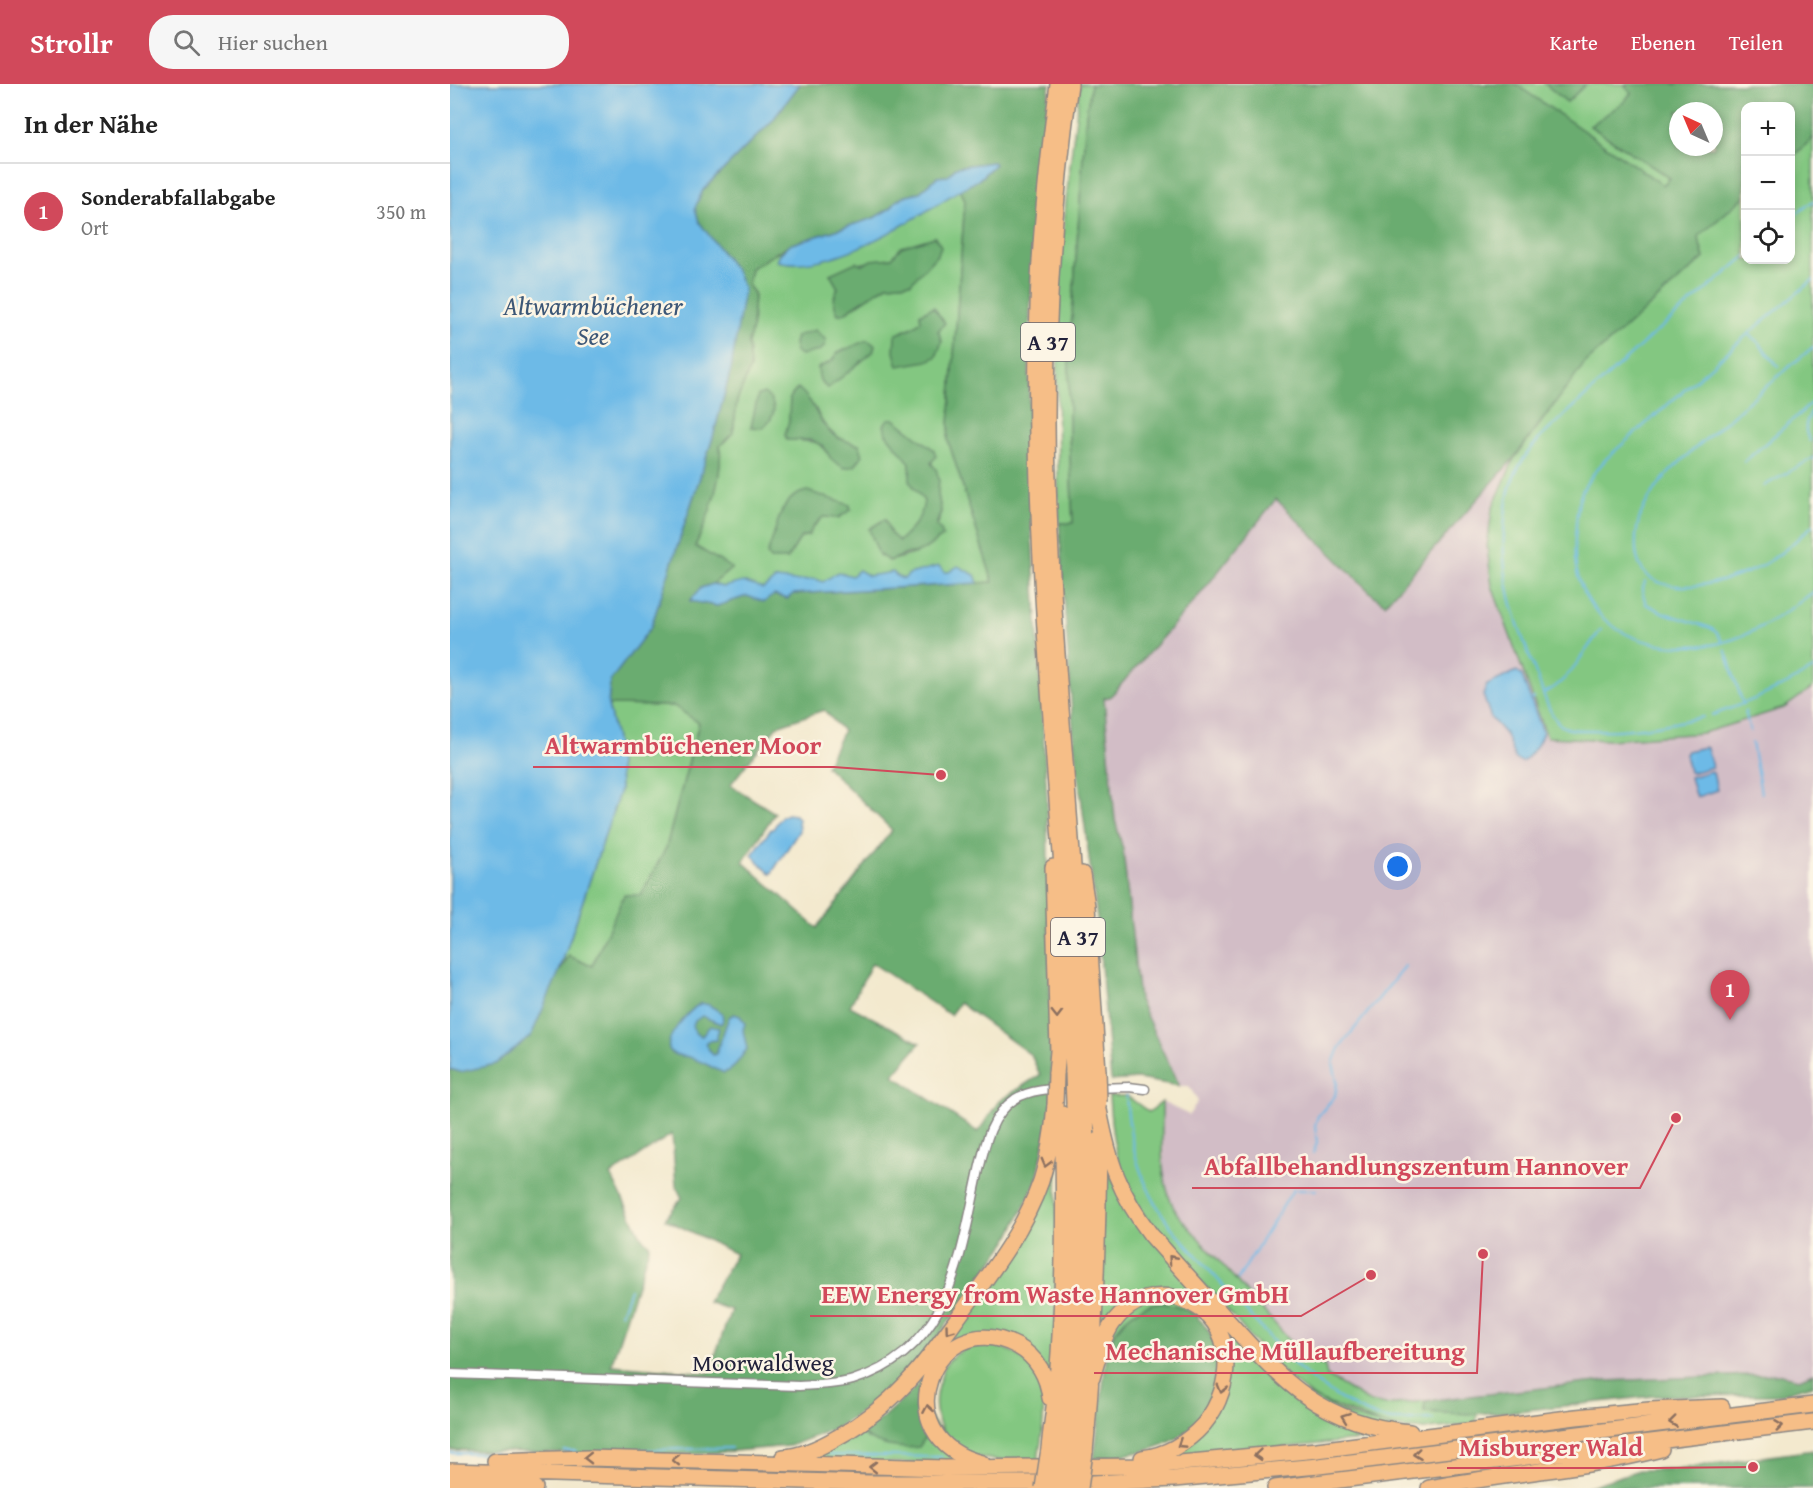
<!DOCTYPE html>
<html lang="de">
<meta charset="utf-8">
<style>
:root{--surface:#fff;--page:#f6f6f6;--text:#222;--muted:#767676;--line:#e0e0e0;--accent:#d1495b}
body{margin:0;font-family:"Gentium Book Plus",serif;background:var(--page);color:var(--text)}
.controls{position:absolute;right:18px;top:18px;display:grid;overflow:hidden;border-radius:12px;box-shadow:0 3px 9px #0003}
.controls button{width:54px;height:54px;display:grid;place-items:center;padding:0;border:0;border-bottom:2px solid var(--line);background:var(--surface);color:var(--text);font:30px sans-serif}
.compass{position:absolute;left:1219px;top:18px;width:54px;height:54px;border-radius:50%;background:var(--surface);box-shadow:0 3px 9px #0003;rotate:316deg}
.you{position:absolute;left:948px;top:783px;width:21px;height:21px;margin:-15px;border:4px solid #fff;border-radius:50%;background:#1a73e8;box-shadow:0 0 0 9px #1a73e833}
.badge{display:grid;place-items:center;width:39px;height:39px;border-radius:50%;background:var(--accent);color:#fff;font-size:20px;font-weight:700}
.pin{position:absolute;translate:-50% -50px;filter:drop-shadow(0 2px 3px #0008)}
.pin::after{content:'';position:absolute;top:32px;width:21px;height:18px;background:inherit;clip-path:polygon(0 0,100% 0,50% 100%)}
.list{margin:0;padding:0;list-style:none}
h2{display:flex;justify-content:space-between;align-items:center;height:78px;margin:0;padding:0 24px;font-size:26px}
h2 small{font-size:20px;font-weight:400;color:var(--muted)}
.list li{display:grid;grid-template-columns:39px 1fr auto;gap:18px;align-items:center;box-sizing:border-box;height:96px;padding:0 24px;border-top:2px solid var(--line)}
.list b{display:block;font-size:22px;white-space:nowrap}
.list p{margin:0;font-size:20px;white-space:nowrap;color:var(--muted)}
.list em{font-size:20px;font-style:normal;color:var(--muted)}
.icon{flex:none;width:33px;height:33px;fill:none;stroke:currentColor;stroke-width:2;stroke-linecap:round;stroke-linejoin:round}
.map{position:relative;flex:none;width:1363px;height:1404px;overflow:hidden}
header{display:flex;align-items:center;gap:36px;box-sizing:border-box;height:84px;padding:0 30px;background:var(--accent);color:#fff}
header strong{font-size:28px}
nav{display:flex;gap:33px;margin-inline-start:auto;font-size:21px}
.search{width:420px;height:54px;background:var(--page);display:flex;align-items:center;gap:15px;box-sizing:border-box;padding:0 21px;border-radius:24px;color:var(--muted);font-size:22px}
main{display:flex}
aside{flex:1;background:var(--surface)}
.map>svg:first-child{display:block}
.industrial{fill:#d2bdc6}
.green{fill:#83c781;stroke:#52745e;stroke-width:1.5;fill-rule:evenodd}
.forest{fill:#6aac6f;stroke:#466755;stroke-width:1.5;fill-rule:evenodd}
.water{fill:#6dbae7;stroke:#486e91;stroke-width:1.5}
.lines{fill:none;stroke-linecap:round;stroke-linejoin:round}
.stream{stroke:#6dbae7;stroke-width:2}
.minor-casing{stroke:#8a8684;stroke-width:11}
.motorway-casing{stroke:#8a8684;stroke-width:18}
.minor{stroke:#fff;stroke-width:8}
.motorway{stroke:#f6be87;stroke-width:15}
.motorway-bridge-casing{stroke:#8a8684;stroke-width:18;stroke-linecap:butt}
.motorway-bridge{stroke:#f6be87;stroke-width:15}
.oneway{stroke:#8c7061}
.labels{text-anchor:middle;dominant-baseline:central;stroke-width:5;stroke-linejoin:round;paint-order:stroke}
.shield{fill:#fcf5e5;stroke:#63616e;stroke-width:1.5}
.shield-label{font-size:22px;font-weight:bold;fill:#22223b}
.street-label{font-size:24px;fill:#22223b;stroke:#fcf5e5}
.water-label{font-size:26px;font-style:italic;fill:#3c5777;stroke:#fcf5e5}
.leader{fill:none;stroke:#d1495b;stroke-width:2}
.callout-dot{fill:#d1495b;stroke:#fcf5e5;stroke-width:2}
.callout-label{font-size:26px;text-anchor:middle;font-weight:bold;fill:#d1495b;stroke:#fcf5e5;stroke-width:5;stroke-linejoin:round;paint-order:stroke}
</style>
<header>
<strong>Strollr</strong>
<div class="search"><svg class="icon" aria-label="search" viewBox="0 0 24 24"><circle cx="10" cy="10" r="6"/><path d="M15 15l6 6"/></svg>Hier suchen</div>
<nav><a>Karte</a><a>Ebenen</a><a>Teilen</a></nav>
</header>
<main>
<aside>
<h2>In der Nähe<small></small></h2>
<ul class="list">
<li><span class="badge">1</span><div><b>Sonderabfallabgabe</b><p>Ort</p></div><em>350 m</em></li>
</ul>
</aside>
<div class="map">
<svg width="1363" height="1404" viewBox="0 0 1363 1404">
<rect width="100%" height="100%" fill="#fcf5e5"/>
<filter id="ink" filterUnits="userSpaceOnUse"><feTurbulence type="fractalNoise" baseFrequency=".0167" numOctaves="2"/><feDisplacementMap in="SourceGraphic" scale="12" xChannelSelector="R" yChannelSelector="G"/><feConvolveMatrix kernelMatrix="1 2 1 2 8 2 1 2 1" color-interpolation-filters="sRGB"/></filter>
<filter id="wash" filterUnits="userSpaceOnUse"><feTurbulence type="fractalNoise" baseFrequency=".008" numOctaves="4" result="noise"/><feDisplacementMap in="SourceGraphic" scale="24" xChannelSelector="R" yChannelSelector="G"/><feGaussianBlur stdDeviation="1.35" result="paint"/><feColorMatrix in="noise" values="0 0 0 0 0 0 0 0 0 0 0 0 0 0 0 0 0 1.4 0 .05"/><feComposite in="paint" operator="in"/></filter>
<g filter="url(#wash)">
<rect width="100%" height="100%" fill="#f3e9ce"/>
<path class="industrial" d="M1064,374L1042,425L1037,463L1042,502L1097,653L1159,656L1253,649L1334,624L1363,603V1289L1349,1295L1334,1291L1156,1297L975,1317L936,1321L920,1318L877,1292L875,1282L861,1277L851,1269L728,1131L717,1111L714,1095L712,1018L739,1031L748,1017L739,1002H729L689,916L673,766L665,736L653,614L660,613L752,508L826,415L924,512L935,519Z"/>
<path class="green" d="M630,0H641L636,31L619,274V350L623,440L609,439C607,358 606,277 610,196C613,130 622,65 630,0Z
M1065,0H1095L1117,18L1136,0H1177L1175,2L1181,9L1174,18L1140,42L1220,94L1213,101Z
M1363,54V603L1334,624L1253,649L1159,656L1097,653L1042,502L1037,463L1042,425L1064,375L1135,279L1254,174L1248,153L1295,112L1296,176H1340L1341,74Z
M543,78L530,95L510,106L515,116L498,356L543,498L337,515L246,508L281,484L245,463C258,434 273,394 270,362L283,348L287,317L300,284L298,259L302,244L304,209L298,201L301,184L339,161L441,124C450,111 482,94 498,92L506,83ZM452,163L461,199L437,201L393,230L384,212L388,204L380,190C399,182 422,176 442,174ZM484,223L494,239L488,247L492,257L486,273L453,247L463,243L471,237L470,230ZM340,313L366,325C374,347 387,355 409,361L382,375C365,346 358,365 335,351L339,337ZM444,335L484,366L481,379C490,390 487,397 488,410C488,416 491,422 491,428C490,434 484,455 481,459C475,469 451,473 439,477L419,445L435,435L441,450L449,457L463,444L473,430L474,417L459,387L461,379L436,350ZM332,425L401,426L388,434L373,433L363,443L359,451L351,453L337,475L317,470L325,452Z
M158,621L224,622L249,639L216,764L191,812H174L142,882L119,872L109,888L170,706L168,664Z
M659,1012H677L699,1028L712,1018C713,1055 707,1099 728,1131L851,1269L861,1277L875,1282L877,1292L920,1318L936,1321L975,1317L974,1328L1027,1330L1026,1340C1001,1342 974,1348 949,1344C923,1339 893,1330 871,1317C833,1297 805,1257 776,1225C742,1187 699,1149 677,1101C664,1071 661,1044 659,1012Z
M652,1066L667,1105L838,1304L960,1351L718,1375L774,1312L762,1229L649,1255Z
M607,1084L606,1246L602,1290L560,1255L495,1268L474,1327L519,1380L345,1377L378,1365L412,1349L417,1354H475L466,1324L473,1305L467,1302L540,1203L571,1155Z
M538,1259C547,1262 560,1265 568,1271C602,1295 594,1340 588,1376C567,1376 544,1379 523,1371C491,1359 478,1328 490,1296C492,1291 493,1283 497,1279C507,1266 522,1262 538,1259Z"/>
<path class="forest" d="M350,0H600L588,86L580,231L579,320L580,414L597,715L602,1021L587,1096L558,1156L471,1276L439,1309L388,1343L340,1362L251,1370L197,1371L0,1366V985L10,988L109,888L119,872L142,882L174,811H191L216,764L249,639L224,622L158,621L160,597L201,543L263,353L281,285L286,187L249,138L244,124L253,106L322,37ZM543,78L545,80L530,95L510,105L515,116L498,356L543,498L343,510L337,515L324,511L305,514L297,512L267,522L241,517L251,504L263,500L282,484L245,462C259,434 273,394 270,362L283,349L287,317L300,284L298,259L302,244L304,209L298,201L301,184L339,161L424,134L441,124L446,117L457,111L470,108L487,93L498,92L506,83ZM374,626L393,647L376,682L442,746L367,844L293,778L325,729L280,701L327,642ZM422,879L500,931L509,919L581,971L590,991L549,1017L528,1048L443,991L470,959L400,922ZM222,1050L226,1102L232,1114L215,1135L286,1170L258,1218L281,1226L259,1289L161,1281L200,1161L192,1154L161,1091Z
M641,0H1065L1213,101L1220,94L1140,42L1174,18L1181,9L1175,2L1177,0H1363V54L1341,74L1340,22H1296L1295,112L1248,153L1254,174L1135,279L1064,374L935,520L924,512L826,415L752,508L660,613L654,614L665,736L673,766L689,916L729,1002L688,995L661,997L647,834L624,660L609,439H623L619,350V274L636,31ZM1228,27H1264V63H1228Z
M1095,0H1136L1117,18Z
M485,153L491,162L488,170L461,199L437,201L393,230H388C383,220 383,213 388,204L380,190L406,178L413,181L421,176L442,174L451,163Z
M483,223L495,239L488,247L492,257L486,273L477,277L448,282L444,268L445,251L463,243L471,237L470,230Z
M365,246L376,256L375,262L369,267L351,271L346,268L344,260L346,252Z
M417,256L425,261L423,268L378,304C369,299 369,294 368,284L382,277L387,269Z
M348,304C365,318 365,332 379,347C386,355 399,358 409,361L412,372L405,382L394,384L381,375L374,363L362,356H337L335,351L339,337L340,313Z
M314,309C328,319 326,333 313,344L301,343L308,311Z
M438,335H444L484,366L486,372L481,379L486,385L489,395L488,410L491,427L486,442L491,446L493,453L470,468L457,470L439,477L429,471L419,445L435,435L441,450L449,457C462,445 472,435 474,417L460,398V379L436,350L434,341Z
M357,407L400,421L401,426L388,434L373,433L363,443L359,451L351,453L337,475H320L317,470C327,447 328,412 357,407Z
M705,1219C761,1218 782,1275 758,1321C754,1328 749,1338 742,1343C716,1368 678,1370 644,1375L657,1268C664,1243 679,1226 705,1219Z
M1363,1289V1301L1328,1311L1204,1312L1059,1328L1021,1330L974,1328L975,1317L1156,1297L1326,1290L1349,1295Z
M467,1302L473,1305L466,1324L475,1354L469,1363C451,1365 426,1363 412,1349L434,1332Z
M1363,1366V1404H1134L1189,1386L1227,1385Z"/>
<path class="water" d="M0,0H350L322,37L253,106L245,124L249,138L286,187L294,205L281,285L263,353L201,543L160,597L158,621L168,664L170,706L109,888L81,952L46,980L10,988L0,985Z
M543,78L545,80C539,85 534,91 528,96C522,100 514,103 508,107C465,135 380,191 327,177L330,170L339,161L424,134L441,124L446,117L457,111L470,108L487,93L498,92L506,83Z
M489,482L494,488H499L508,482L525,491L528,499L343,510L337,515L324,511L314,518L297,512L267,522L240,517L251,504L263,500L273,503L293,498L313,505L326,495L345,497L366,495L373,498L388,488L402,492L409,486L419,492L443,488L448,493L454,495L459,490Z
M1067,587L1072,592L1093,648C1090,658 1081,672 1072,678L1065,675L1056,651L1041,634L1033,611L1037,601Z
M1255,663L1257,664L1262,683L1241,689L1239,688L1235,670L1237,667Z
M1261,687L1263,688L1267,706L1247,713L1245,712L1240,693Z
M337,730L345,731L348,735L349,747L321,790L302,771L321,745H323L331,733Z
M251,919L259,921L272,929L273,936L271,940L252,932L245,937L242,942L246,950L252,952L260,942L269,944L266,956L257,957L255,960L263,971L266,970L279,933L284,930L290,932L295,939L293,946L297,965L283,984L274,989C263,984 251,977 239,973C233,971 225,973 221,968C210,956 240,926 251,919Z"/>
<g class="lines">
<path class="stream" d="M1340,135L1363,117
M1298,250L1363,196
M1363,263C1328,292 1293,322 1259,352C1234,375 1204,397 1191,430C1187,441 1185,454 1186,466C1190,522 1273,500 1305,485C1327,475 1345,457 1363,441
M1328,282L1308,258L1298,250L1158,373C1127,406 1128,412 1125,455C1120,524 1169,562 1234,562C1245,562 1256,562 1266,560C1301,553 1335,530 1363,508
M1360,357C1353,346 1355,336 1363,326
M1294,378L1363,318
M1314,402L1363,374
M1195,498L1192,507L1196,520L1214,529L1261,544L1267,549L1272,557
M1275,565L1293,620
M1094,609C1118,600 1134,566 1151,546
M1082,615L1084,614
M1295,627L1300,647
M1262,631C1298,619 1331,605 1363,585
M1253,633C1216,641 1179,648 1141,646C1132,646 1122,647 1114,643C1101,638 1092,605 1087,592C1066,538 1048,493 1055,434C1056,419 1058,404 1065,390C1071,376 1081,364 1091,353L1199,254L1296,172
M1302,659L1311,709
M676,1011C680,1063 690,1101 721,1143L839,1275C861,1297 910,1333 942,1336C955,1337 970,1335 983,1335
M863,1069L867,1059L865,1041L868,1032L885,1012L887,998L883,979L889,964L955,882
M788,1195L843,1106H866
M171,1230L180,1205
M114,1367H126
M150,1367L281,1364
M0,1369L45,1370
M379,1371L492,1373"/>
</g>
</g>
<g filter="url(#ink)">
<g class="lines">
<g class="minor-casing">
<path id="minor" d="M646,1004L679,1003L695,1005
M0,1290L349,1302C367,1301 386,1301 403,1296C501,1266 510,1172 529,1086C535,1060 541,1031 565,1015C583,1004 606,1005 627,1004"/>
</g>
<g class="motorway-casing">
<path id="motorway" d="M608,0C598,74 590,148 588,223C581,424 601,624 615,825C618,880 621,934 623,989
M620,0C604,112 597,224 597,337C598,500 615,662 626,824C630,879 632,934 635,988
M603,783L608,967L606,990
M632,790L637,822L648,987
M649,1026C659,1078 669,1109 701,1151C727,1180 752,1208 778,1237C834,1299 872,1340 960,1348
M642,1294C648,1275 652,1255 663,1239C671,1228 682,1219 695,1215C709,1211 722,1211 735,1217C787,1236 785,1303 754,1340C737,1359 717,1371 692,1374
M599,1365C601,1343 605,1320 607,1297C614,1208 615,1119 612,1030
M611,1367C623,1251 627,1136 624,1020
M623,1368C629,1312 634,1255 636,1199C639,1139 637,1079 636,1019
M635,1368C645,1264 648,1160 649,1056
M333,1373C353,1372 371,1363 388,1353C448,1320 478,1275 517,1221C546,1182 575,1143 591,1097C599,1072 603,1047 605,1021
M45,1377L139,1374L495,1384L699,1382L867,1366L1126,1333L1199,1326L1272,1323
M532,1379C431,1355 483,1218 567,1262C587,1273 598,1293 600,1314
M0,1387L420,1399H642L724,1395L869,1382L1363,1321
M0,1401L85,1404
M825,1404L1363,1338
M979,1404C1056,1389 1135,1385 1211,1365"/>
</g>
<use href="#minor" class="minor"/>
<use href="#motorway" class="motorway"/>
<g class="motorway-bridge-casing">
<path id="motorway-bridge" d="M648,987L649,1018
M635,988L636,1019
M623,989L624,1020
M605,1021L606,990
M593,1404L599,1365
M605,1404L611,1367
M618,1404L623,1368
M630,1404L635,1368"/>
</g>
<use href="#motorway-bridge" class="motorway-bridge"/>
</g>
<defs><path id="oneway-chevron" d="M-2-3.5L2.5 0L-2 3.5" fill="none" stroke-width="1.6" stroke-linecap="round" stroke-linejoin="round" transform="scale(1.5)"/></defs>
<g class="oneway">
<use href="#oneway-chevron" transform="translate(607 930) rotate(89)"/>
<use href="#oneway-chevron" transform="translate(596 1079) rotate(105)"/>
<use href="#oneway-chevron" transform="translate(722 1175) rotate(-132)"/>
<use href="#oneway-chevron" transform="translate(499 1246) rotate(126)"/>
<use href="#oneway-chevron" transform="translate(772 1305) rotate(106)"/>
<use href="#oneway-chevron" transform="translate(478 1325) rotate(-100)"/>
<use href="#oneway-chevron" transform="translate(895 1333) rotate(-160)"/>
<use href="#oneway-chevron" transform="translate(1223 1338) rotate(173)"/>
<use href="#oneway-chevron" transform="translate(1329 1342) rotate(-7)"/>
<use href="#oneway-chevron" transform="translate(731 1360) rotate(147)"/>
<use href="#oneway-chevron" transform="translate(967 1370) rotate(173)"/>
<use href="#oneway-chevron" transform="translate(808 1371) rotate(175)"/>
<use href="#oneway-chevron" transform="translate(138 1374) rotate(179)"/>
<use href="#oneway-chevron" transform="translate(226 1376) rotate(-179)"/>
<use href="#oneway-chevron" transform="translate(423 1383) rotate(-179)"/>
</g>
</g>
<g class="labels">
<g class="shield">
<rect x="571" y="239" width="54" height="38" rx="4.5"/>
<rect x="601" y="834" width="54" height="38" rx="4.5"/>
</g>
<g class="shield-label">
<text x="598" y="258">A 37</text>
<text x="628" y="853">A 37</text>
</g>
<g class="street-label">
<text x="313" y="1278">Moorwaldweg</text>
</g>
<g class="water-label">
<text x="143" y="221">Altwarmbüchener<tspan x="143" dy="30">See</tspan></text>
</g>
</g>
<path class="leader" d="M491 691L384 683H83M1226 1034L1190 1104H742M921 1191L851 1232H360M1033 1170L1027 1289H644M1303 1383L1205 1384H997"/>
<g class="callout-dot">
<circle cx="491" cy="691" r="6"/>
<circle cx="1226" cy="1034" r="6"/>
<circle cx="921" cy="1191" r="6"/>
<circle cx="1033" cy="1170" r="6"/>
<circle cx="1303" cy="1383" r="6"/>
</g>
<g class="callout-label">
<text x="233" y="670">Altwarmbüchener Moor</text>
<text x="966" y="1091">Abfallbehandlungszentum Hannover</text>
<text x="605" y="1219">EEW Energy from Waste Hannover GmbH</text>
<text x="835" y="1276">Mechanische Müllaufbereitung</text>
<text x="1101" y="1372">Misburger Wald</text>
</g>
</svg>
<div class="controls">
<button>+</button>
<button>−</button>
<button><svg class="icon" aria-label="locate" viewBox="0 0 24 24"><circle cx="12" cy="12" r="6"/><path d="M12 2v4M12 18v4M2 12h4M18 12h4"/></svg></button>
</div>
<svg class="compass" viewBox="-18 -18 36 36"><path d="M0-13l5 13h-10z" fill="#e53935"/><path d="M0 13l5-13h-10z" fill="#767676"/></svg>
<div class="you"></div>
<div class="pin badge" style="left:1280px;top:936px">1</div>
</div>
</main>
